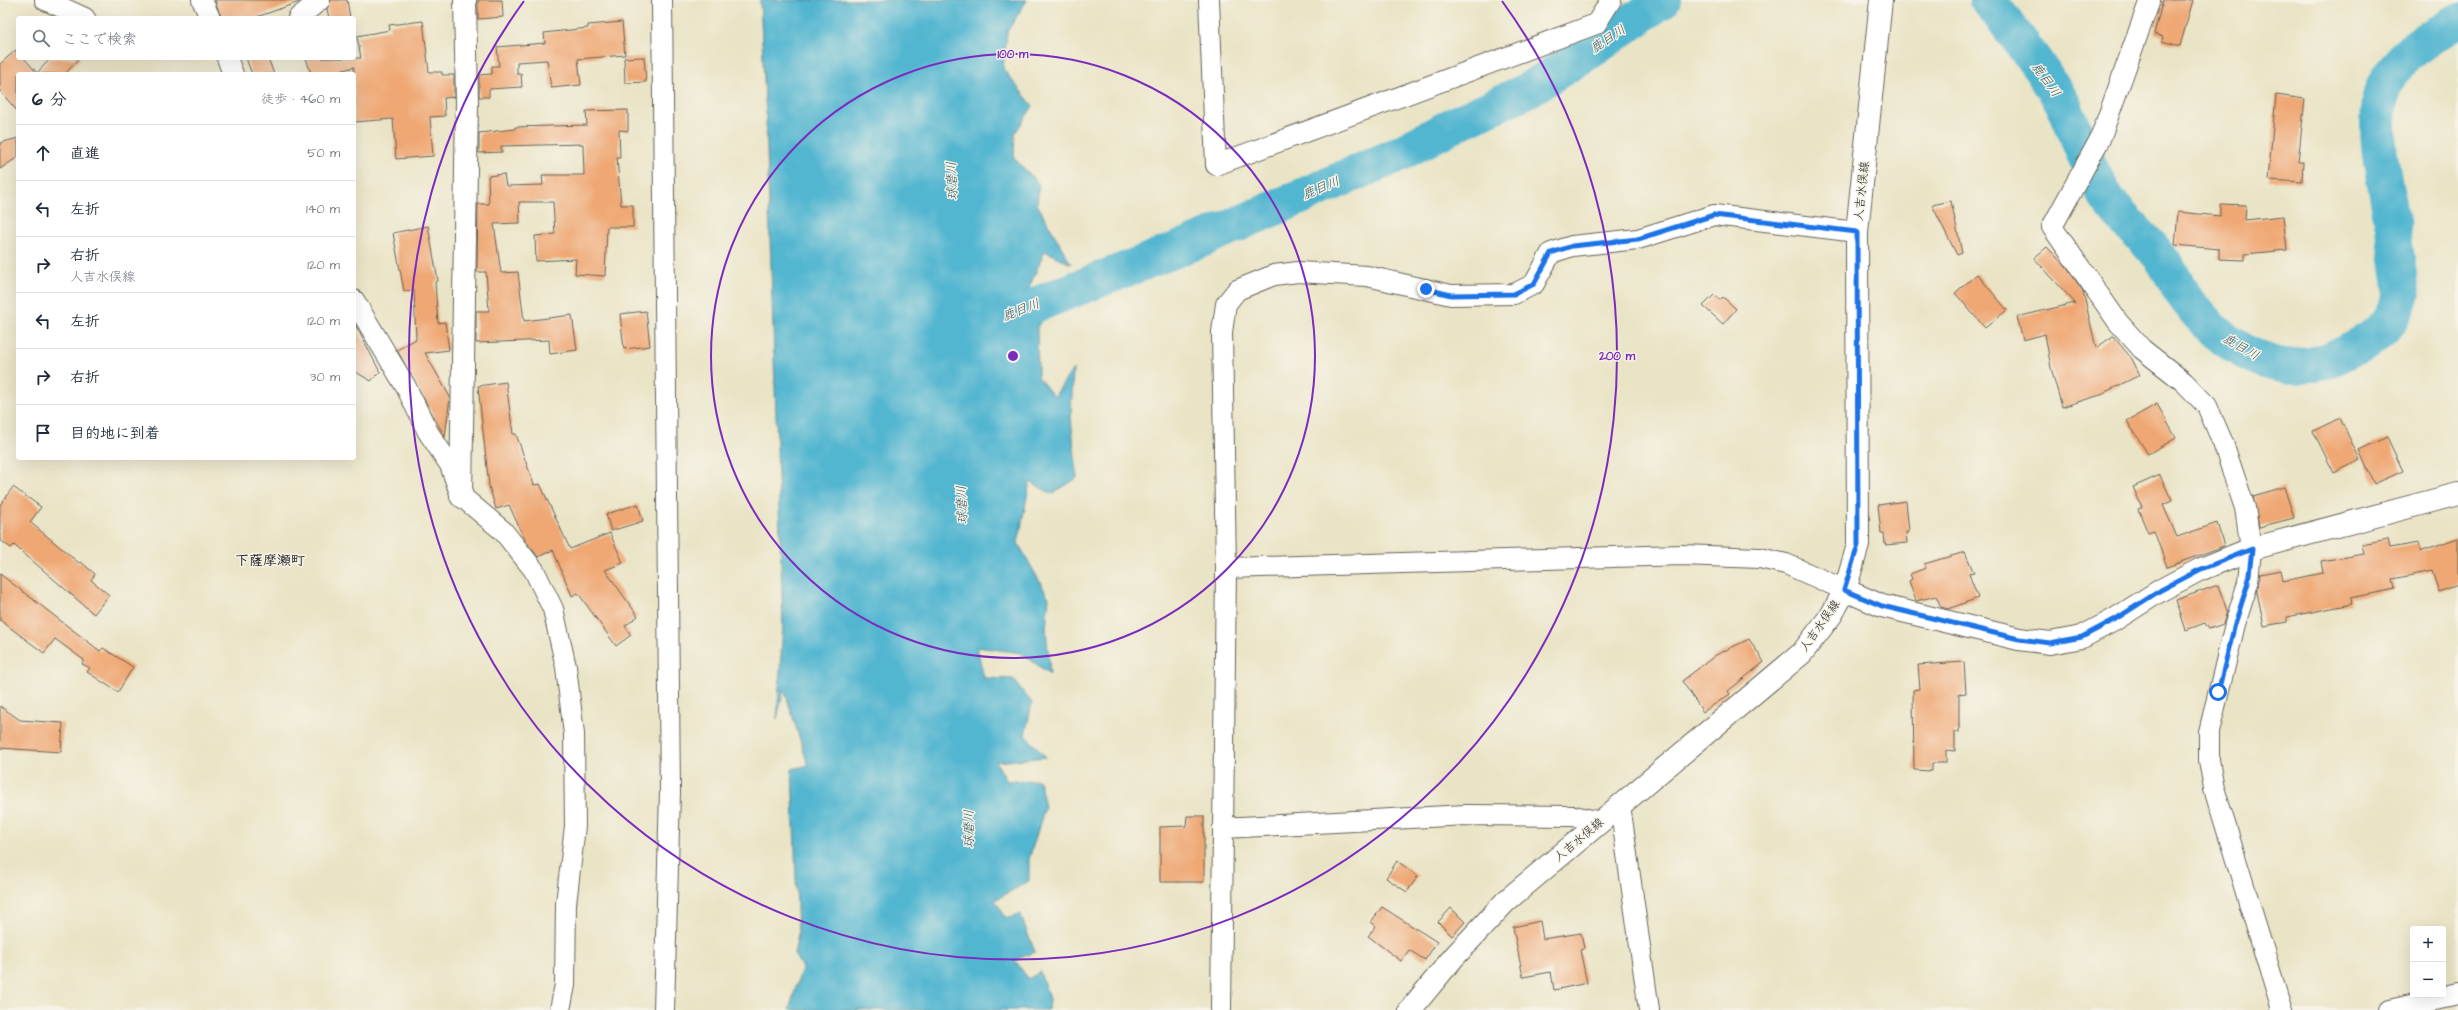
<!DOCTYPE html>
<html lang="ja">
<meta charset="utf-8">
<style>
:root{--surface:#fff;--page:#f2f2f3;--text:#1f2937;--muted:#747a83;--line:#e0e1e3}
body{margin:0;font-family:"Architects Daughter","Klee One",sans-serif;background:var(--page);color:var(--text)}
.controls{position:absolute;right:12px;bottom:12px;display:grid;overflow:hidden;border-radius:4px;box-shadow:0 4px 16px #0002}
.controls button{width:36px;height:36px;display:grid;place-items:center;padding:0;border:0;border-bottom:1px solid var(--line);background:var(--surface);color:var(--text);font:20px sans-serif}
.stop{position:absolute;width:12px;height:12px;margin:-9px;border:3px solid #1a73e8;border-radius:50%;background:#fff}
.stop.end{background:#1a73e8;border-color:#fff;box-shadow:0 1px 4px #0008}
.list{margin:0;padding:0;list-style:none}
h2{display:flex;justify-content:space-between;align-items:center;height:52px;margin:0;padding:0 16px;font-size:17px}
h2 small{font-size:13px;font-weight:400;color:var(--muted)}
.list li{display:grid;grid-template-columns:26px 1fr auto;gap:12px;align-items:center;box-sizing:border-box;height:56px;padding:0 16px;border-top:1px solid var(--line)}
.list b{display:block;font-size:15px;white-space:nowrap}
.list p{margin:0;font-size:13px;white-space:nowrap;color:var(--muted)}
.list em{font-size:13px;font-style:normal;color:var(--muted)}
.icon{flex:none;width:22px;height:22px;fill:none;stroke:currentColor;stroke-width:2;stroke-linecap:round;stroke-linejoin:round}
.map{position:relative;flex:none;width:2458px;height:1010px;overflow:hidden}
.search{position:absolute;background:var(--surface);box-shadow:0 4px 16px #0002;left:16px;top:16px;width:340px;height:44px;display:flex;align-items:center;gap:10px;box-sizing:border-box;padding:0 14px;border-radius:4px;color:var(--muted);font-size:15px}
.panel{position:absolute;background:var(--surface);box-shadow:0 4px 16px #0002;left:16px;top:72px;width:340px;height:388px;border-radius:4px}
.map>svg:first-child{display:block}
.water{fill:#52b6d0;stroke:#376976}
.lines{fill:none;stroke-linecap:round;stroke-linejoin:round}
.river{stroke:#52b6d0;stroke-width:36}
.building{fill:#efa773}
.street-casing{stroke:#646258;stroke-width:22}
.secondary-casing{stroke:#646258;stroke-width:24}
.primary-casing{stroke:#646258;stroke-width:24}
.street{stroke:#fff;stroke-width:20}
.secondary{stroke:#fff;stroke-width:22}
.primary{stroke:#fff;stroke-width:22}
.route{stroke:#1a73e8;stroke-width:5}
.ring{fill:none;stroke:#7b2cbf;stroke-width:2}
.labels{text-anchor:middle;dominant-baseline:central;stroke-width:3;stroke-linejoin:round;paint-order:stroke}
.street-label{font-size:12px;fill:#1c1c1c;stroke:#f7f3e8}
.water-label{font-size:13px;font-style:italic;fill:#325a64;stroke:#f7f3e8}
.quarter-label{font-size:14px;font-weight:bold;fill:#1c1c1c;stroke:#f7f3e8}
.centre{fill:#7b2cbf;stroke:#f7f3e8;stroke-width:2}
.ring-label{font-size:12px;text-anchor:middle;font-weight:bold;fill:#7b2cbf;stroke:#f7f3e8;stroke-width:3;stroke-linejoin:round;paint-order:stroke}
</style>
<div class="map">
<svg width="2458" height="1010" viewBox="0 0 2458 1010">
<rect width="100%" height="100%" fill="#f7f3e8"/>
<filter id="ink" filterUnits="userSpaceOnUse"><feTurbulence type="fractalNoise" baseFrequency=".025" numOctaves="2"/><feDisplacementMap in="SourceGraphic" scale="8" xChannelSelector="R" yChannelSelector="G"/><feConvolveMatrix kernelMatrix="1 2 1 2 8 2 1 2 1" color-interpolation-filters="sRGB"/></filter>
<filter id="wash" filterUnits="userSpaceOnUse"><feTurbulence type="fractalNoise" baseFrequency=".012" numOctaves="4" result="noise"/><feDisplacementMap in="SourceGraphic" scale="16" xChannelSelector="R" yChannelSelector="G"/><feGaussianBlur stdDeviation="0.9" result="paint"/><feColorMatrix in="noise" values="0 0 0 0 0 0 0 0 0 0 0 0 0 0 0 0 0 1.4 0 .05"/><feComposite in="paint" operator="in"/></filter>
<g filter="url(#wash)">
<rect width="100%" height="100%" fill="#eae4c6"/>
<path class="water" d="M760,0H1027L1007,32L1003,69L1033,106L1015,133L1014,158L1039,184L1037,204L1071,264L1045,251L1027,292L1049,310L1037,327L1038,377L1054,397L1073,369L1071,418L1077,478L1052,494L1030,482L1018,543L1049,598L1046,628L1050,674L1021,653L977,647L984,678L1013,679L1032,703L1025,735L1046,757L996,762L1007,781L1039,780L1045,807L1029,859V881L995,900L1006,918L1020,914L1035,952L1015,960L1028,979L1040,972L1049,999L1048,1010H789L802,968L794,954L798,934L792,769L808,765L784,689L777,719L783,625L766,119Z"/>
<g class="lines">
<path class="river" d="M1988,0C2012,30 2041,67 2061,100C2076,128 2084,160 2100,187C2115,214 2138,232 2158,254C2169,267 2176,284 2185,297C2220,346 2280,386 2340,355C2374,338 2391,332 2402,293C2398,269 2395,245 2392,221C2385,181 2368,121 2386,83C2400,53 2431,37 2458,20
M994,321L1201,240L1395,156L1455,124L1528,90L1598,46L1663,0"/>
</g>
<g id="blocks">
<path class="building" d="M215,0H298L299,2L254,18H221Z
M331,0H347L350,18H329L327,9Z
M478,0H502L503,17L478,19Z
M2163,0H2193L2180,46L2162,41L2163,37L2154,34Z
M423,21L429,72H442V75H454V97L444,98L445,116L430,117L433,156L396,159L393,119L354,122V67L330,74H311L306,58H361L357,36L390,30L389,25Z
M622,22L625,55L578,59L581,85L551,88L547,60L517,62V74H521L522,87L489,89V97H479V75L492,74V66H499L497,47L545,43L544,33L588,28V25Z
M16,50L18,58H24L37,73L51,58H80L65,74H18V112L0,91V64Z
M644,57L646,82L625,83L624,58Z
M246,58H268L274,74H252Z
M2276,95L2305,99L2298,162H2303L2302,182L2268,180Z
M628,110V131L619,130L620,158H617L621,205H633V227H607L605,276L575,274L576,259L536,261L535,236L555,234L553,202H519L520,223L494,224L501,273L518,272L524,321L572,315L577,350L550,354L549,340L476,343V311H489L486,272H477V269L478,204H489L488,176L504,174L506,186L543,185L542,175H584L583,144L501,146L502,152L479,153V133L515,129V127L587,125L586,111Z
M18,138V157L0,169V143Z
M1951,201L1962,253L1957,255L1932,205Z
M2220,204L2246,205L2245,220L2283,216L2287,250L2245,254V260L2219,259V249L2175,245L2178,212L2220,216Z
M428,226L438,281L435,282L438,323L445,322L449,350L425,353L450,397L445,437L397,350L416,339L414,290L404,291L393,233Z
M2047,247L2067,268L2083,291L2096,348L2113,336L2132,359L2140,375L2097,396L2062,407L2051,368L2045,334L2023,340L2017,317L2075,303L2034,258Z
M1977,274L2007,310L1985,328L1955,293Z
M1714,295L1720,300L1723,297L1736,309L1723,324L1703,306Z
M646,311L650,346L624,349L620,314Z
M354,322L380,372L371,381L354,371Z
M506,382L513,434H516L534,485L540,484L570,549L610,533L623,563L605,570L638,616L625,626L631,635L616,646L578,593L572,596L553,550L538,557L525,540L509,505L496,509L489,486L478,386Z
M2157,404L2176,438L2148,454L2127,421Z
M2340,418L2360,460L2334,473L2313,431Z
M2387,437L2403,471L2374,484L2359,450Z
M2160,475L2172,501L2163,505L2177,537L2217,523L2224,546L2167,567L2154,531L2148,533L2138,509L2142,507L2133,487Z
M13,487L41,507L30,522L79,563L81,562L95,574L91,580L109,595L94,614L14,545L11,548L0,540V505Z
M2284,487L2294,518L2259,527L2253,496Z
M1906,501L1909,532H1906L1907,543L1885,545L1884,533H1881L1878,505Z
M638,504L643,521L611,531L606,514Z
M2458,538V585L2439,592L2432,571L2393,579L2395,589L2351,598L2352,604L2287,617V622L2264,626L2257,592L2260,574L2281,570L2283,581L2323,573L2321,561L2364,554L2362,544L2388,539L2390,548L2419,543L2420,551Z
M1965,552L1974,573L1969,574L1978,598L1948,609L1941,607L1936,596L1916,601L1909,581L1912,579L1910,574L1926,568L1924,564Z
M0,574L100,651L103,648L133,667L118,692L87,672L90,668L82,664L84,660L55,639L44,653L0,620Z
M2218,585L2227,611L2223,624L2209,629L2205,623L2186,630L2176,600Z
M1749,639L1764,662L1728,691L1730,694L1703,712L1682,681L1716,655Z
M1964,662L1966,693L1959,694V732H1955V751L1946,750V763H1932V771L1914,770L1913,690L1920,689L1918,665Z
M0,706L20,720L63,723L61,752L0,748Z
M1187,816H1204V882H1160V827L1186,826Z
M1397,861L1418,876L1407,892L1386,878Z
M1382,907L1437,942L1425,960L1409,950L1401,961L1368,936L1376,926L1371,922Z
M1451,908L1465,922L1452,936L1438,922Z
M1540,921L1543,939L1581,933L1584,949L1580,950L1587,983L1554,990L1551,972L1523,977L1513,927Z"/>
</g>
</g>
<g filter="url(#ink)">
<use href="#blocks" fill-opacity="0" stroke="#646258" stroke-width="1"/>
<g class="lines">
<g class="street-casing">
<path id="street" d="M45,0L85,18
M202,0L210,18
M662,0L670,792L664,1010
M1209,0L1216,165L1596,24L1611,0
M2150,0L2100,139L2052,227L2118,322L2142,349L2184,382L2207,406L2223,443L2245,508L2251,549L2248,583L2235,624L2209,732V760L2214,788L2282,1010
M298,18L320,0
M227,58L233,74
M354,300L406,387L428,432L450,465L461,496L503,531L534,570L553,609L566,667L574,734L575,826L566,904L565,985L560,1010
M1226,568L1682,555L1760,558L1786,564L1845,590
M1620,805L1649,1010
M1223,828L1466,815L1574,816L1600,822
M1221,1010L1226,568L1222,332L1226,304L1237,290L1274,275L1298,272L1367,276L1451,295L1514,294L1534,284L1551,253L1572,246L1638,239L1714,215L1857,232
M2389,1010L2458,995"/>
</g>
<g class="secondary-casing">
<path id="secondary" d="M461,496L467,102L465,0
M1845,590L1882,606L2019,639L2050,643L2082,637L2114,620L2161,590L2199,570L2251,549L2458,494"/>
</g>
<g class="primary-casing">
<path id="primary" d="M1410,1010L1453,958L1506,901L1802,653L1832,614L1845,590L1858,545L1857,232L1881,0"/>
</g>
<use href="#street" class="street"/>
<use href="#secondary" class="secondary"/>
<use href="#primary" class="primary"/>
</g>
</g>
<g class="lines" filter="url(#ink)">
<path class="route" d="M1426,289L1451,295L1514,294L1534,284L1551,253L1572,246L1638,239L1714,215L1857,232L1858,545L1844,590L1882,606L2019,639L2050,643L2082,637L2114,620L2161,590L2199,570L2252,549L2248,583L2235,624L2218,692"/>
</g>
<g class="ring">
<circle cx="1013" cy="356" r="302"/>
<path d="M1502 1A604 604 0 1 1 524 1"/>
</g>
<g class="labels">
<g class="street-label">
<text transform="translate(1862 191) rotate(-84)">人吉水俣線</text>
<text transform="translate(1820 626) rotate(-55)">人吉水俣線</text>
<text transform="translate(1579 840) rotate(-40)">人吉水俣線</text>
</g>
<g class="water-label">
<text transform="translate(1608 39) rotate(-34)">鹿目川</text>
<text transform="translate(2046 80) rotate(54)">鹿目川</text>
<text transform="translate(952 181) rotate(-92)">球磨川</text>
<text transform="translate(1321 188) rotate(-23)">鹿目川</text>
<text transform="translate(1021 310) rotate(-21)">鹿目川</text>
<text transform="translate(2241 347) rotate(30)">鹿目川</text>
<text transform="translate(962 505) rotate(-92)">球磨川</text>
<text transform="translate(969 829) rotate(-90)">球磨川</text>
</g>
<g class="quarter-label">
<text x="270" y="561">下薩摩瀬町</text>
</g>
</g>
<circle cx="1013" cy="356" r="6" class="centre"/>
<g class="ring-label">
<text x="1013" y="58">100 m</text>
<text x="1617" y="360">200 m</text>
</g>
</svg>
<div class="controls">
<button>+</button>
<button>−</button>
</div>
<div class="stop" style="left:2218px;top:692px"></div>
<div class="stop end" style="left:1426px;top:289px"></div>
<div class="search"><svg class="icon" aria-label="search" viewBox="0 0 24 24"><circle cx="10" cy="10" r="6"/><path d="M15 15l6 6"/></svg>ここで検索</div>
<section class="panel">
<h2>6 分<small>徒歩 · 460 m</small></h2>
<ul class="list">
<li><svg class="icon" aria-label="ahead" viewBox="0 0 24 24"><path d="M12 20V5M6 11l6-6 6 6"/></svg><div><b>直進</b></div><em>50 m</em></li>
<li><svg class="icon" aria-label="left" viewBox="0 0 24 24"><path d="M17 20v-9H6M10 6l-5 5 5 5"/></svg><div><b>左折</b></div><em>140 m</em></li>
<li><svg class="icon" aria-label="right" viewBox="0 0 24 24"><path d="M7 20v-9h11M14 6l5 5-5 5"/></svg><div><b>右折</b><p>人吉水俣線</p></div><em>120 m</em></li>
<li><svg class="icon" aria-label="left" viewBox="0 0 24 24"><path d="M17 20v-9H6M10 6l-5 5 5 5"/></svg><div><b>左折</b></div><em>120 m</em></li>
<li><svg class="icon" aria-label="right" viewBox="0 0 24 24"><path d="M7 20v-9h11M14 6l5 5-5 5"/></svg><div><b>右折</b></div><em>30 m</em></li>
<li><svg class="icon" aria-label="arrive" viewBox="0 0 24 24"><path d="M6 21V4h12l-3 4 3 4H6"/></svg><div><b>目的地に到着</b></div></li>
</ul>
</section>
</div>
